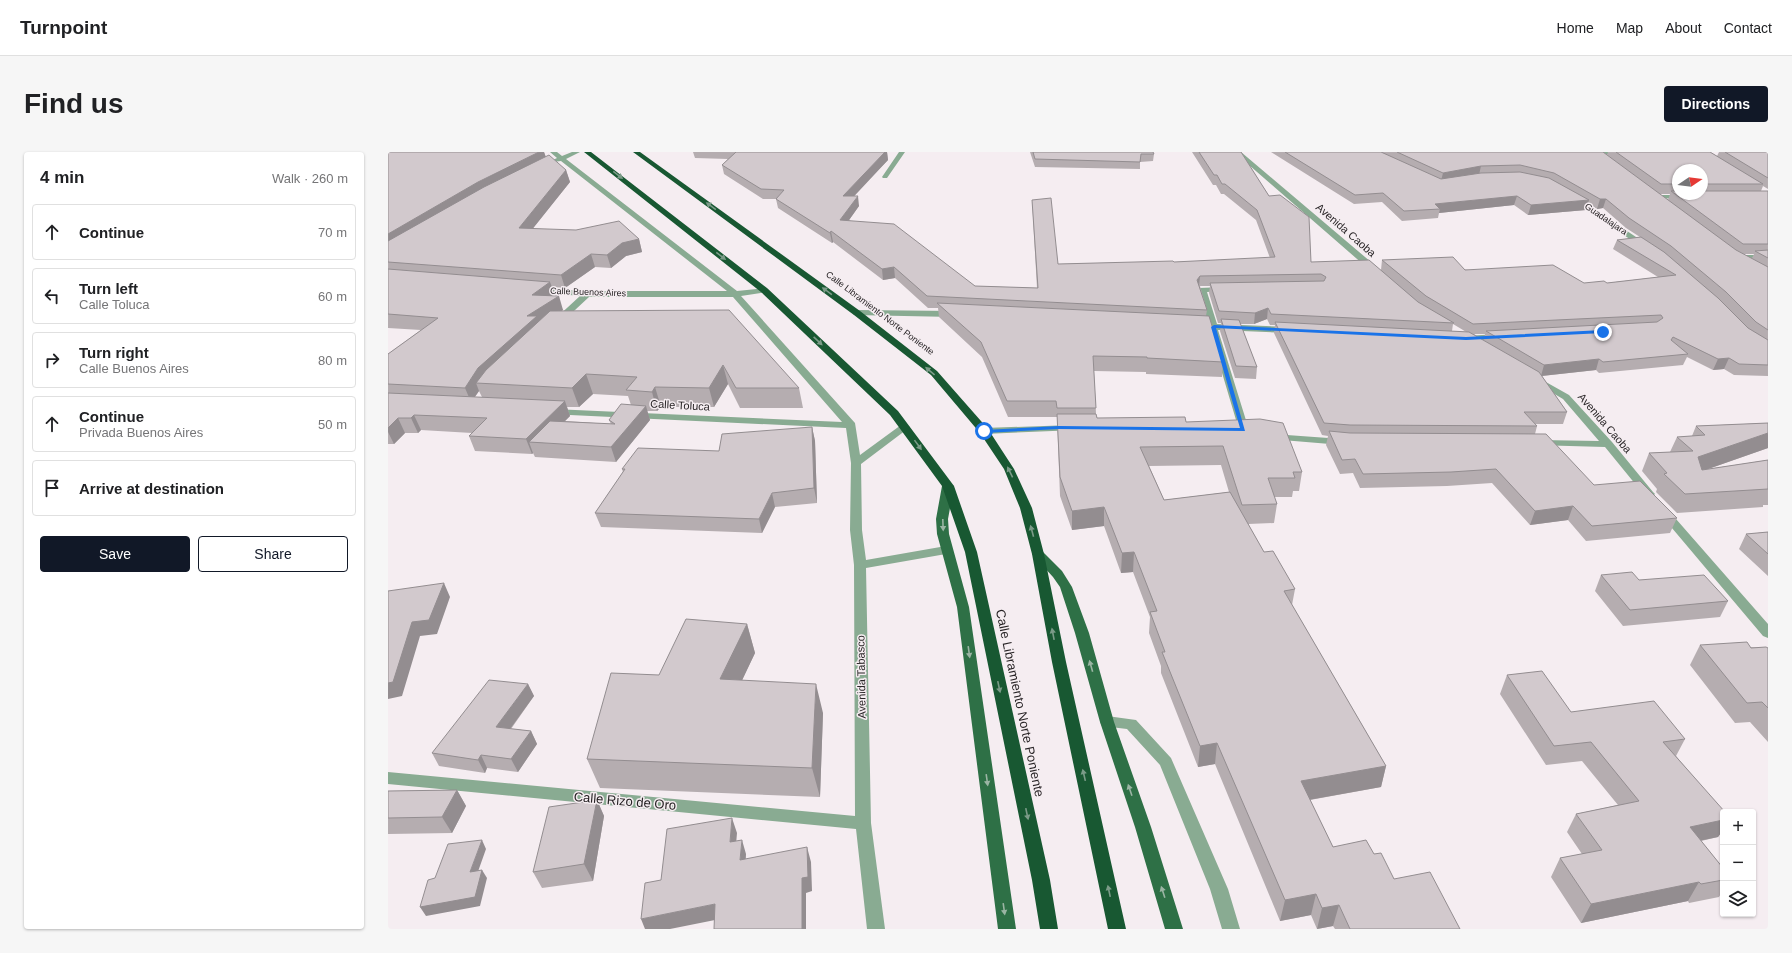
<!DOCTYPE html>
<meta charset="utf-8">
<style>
:root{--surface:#fff;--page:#f6f6f6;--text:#202124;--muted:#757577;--line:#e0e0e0;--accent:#111827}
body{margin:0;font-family:Arial,sans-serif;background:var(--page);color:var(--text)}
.controls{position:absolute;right:12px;bottom:12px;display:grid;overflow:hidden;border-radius:4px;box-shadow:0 1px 3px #0004}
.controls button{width:36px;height:36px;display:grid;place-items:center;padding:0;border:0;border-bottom:1px solid var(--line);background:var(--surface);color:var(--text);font:20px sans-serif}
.compass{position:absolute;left:1284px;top:12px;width:36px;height:36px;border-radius:50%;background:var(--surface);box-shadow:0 1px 3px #0004;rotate:77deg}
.stop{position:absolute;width:12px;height:12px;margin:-9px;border:3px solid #1a73e8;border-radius:50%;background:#fff}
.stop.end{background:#1a73e8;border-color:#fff;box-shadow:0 1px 4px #0008}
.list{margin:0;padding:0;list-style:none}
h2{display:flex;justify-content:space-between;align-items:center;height:52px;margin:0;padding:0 16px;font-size:17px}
h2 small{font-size:13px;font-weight:400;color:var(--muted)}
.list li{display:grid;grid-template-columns:26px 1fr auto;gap:12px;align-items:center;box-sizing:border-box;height:56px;margin:0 8px 8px;padding:0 8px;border:1px solid var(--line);border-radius:4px}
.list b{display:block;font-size:15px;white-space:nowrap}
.list p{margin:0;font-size:13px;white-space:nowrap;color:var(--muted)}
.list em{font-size:13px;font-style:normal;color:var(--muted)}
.actions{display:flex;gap:8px;padding:12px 16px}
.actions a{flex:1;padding:9px 0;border:1px solid var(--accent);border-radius:4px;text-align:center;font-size:14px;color:var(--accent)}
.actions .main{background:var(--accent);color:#fff}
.icon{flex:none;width:22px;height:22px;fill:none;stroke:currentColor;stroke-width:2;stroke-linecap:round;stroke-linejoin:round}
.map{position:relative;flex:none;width:1380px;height:777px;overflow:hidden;border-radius:4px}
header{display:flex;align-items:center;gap:24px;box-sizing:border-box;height:56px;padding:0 20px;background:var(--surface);border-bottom:1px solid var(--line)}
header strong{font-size:19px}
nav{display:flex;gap:22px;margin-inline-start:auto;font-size:14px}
.intro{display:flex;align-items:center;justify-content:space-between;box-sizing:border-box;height:96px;padding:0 24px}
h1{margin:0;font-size:28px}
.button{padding:10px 18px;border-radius:4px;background:var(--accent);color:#fff;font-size:14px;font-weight:700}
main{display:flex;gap:24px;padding:0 24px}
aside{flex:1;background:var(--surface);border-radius:4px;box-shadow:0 1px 3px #0004}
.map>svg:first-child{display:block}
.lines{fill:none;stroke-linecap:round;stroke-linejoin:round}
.minor{fill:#89ab92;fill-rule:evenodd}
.major{fill:#2e7046;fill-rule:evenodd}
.highway{fill:#185832;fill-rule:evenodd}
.wall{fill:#b5adb0;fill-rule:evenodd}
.shaded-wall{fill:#938d90}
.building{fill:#d2c9cd;stroke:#938d90}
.oneway{fill:#7b9b88}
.oneway2{fill:#9bb5a4}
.route{fill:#1a73e8}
.labels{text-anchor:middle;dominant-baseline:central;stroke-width:3;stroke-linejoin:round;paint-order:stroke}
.far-street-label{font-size:9px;fill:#282426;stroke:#f5edf1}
.street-label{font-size:11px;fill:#282426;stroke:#f5edf1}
.near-street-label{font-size:13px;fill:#282426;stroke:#f5edf1}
</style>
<header>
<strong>Turnpoint</strong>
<nav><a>Home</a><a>Map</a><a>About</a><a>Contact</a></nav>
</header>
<div class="intro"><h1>Find us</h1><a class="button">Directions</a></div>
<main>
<aside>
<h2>4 min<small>Walk · 260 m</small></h2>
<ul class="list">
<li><svg class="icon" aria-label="ahead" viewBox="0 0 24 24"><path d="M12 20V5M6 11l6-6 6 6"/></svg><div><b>Continue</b></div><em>70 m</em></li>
<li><svg class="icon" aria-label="left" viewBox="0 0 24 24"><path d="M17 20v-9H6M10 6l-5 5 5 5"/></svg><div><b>Turn left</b><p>Calle Toluca</p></div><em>60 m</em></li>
<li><svg class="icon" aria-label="right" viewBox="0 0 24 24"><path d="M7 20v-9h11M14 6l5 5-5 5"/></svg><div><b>Turn right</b><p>Calle Buenos Aires</p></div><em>80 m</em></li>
<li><svg class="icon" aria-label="ahead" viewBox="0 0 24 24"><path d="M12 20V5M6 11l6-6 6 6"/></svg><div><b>Continue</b><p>Privada Buenos Aires</p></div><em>50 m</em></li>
<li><svg class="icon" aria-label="arrive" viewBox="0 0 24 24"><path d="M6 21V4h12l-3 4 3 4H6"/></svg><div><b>Arrive at destination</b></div></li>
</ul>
<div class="actions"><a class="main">Save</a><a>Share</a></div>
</aside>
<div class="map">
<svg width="1380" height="777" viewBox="0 0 1380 777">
<rect width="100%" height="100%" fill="#f5edf1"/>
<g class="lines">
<path class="minor" d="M162,0H169L174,4L184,0H192L178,7L349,139L379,136V140L353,144L467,271L472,303L513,273L517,272L522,275L473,312L474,378L478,408L558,394L562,395L564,398L562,401L558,402L478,416L483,671L497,777H479L468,677L0,632V620L467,664L466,413L462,378L463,311L458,276L161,262L160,260L161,258L165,257L454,270L345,145H201L173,171H167L166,169L167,167L192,144L151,140L147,138L148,136L199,139H339L173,9L165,10V8L169,6Z
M511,0H517L499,26H495L494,25Z
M846,0H853L990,116V120H984Z
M1208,0H1237L1238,1L1235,3L1211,2Z
M1267,43H1297L1300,45L1297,47L1265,46L1264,45Z
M1186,44L1188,45L1263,95L1259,97H1256L1184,47L1183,46Z
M1345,103H1380V107H1348L1344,105Z
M836,135H839V139L819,140L829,172L901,175L905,178L901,181L830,178L861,278L856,281L851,278L821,177H808L804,174L808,171L820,172L810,138L811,136Z
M469,158L566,159L570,162L566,165L466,163L465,161L466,159Z
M1113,182L1116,183L1117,185L1116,187L1075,190L1070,187L1075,184Z
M1149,225L1181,243L1224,290L1265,340L1267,342L1265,344H1257L1217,295L1146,293L1145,291L1146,289L1150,288L1211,289L1175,247L1146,230L1144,228Z
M685,273L690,276L689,278L596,282L591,279L596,276Z
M885,282L954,287L959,290L954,293L881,287L880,285Z
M1277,358L1281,359L1380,472V486L1375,484L1273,363L1271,361Z
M719,564L748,568L783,606L840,737L852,777H834L822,737L772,613L739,577L714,574L712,570L714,566Z"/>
<path class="major" d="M560,331L566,334L560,367L561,382L581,455L628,777H610L569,455L549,382L548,367L554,334Z
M650,398L654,399L674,419L684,435L701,481L726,570L763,675L795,777H777L747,675L712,570L687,481L672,435L665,425L644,402L646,399Z"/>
<path class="highway" d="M196,0H203L379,136L510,259L566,334L589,400L662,728L670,777H652L644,728L577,400L554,334L502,263L373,140Z
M245,0H252L472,159L549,219L600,277L626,317L644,356L656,402L678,510L738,777H720L664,510L644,402L632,356L616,317L592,281L543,223L466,163Z"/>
</g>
<path class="wall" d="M0,0H156L158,5L178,18L182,30L144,77L251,87L254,100L238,104L223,116L207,115L177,136L164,135L167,143L166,144L175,158L173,159L411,236L415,256H352L340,232L326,255H273L269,259H259L262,268L228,310L147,305L145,301L144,302L87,299L81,284L84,281L33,278L30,281H17L6,292H0V202L33,178L0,176ZM91,239L94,245H87ZM205,242L240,244L243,253L221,268L223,272L177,269L182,264L179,255H191Z
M305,0H499L500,8L465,44L471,54L461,68L587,134L649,136L644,48L670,112L786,110L882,106L868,68L836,42H833L828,33H825L804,0H853L923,110L993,118L994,108L1196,131H1219L1270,125L1225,97L1229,88L1252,85L1238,76L1215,56L1209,57L1200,51L1198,58L1140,63L1126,53L1051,61L1050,66L1014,69L994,50L966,52L883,0H1215L1219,3L1220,0H1322L1329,4L1331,0H1380V37L1375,34L1373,39H1380V224L1346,223L1336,217L1325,218L1299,205L1295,213L1211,221L1208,218L1154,224L1179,260L1175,272H1147L1149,274L1147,282L1206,333L1289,366L1282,381L1198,389L1180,368L1142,373L1104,331L1059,334L972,336L965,321L952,322L938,293L940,284L934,283L886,181L887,173H882L879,167L866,172H852L869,215L868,227L847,226L832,179L833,171H830L821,141L822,134H812L819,158L818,164L835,210L834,225L758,222V220L706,219L708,262L709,266L798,270L914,320L911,339H905L904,345H886L889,352L886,371L860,372L876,400L907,437L904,453L998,614L993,635L922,648L945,695L986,702L1006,727L1072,777H947L945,774L929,777L923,763L892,769L827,612L810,615L773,521V514L761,481L762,465L745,420L733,421L716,374L684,378L672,344L669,265H620L594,205L551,165L550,156H540L507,126L495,128L445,90L444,91L390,56L388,47H375L336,22L334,13L340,7L307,6ZM1290,18H1314V42H1290ZM1272,42H1282L1280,48ZM1354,102H1366L1364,106ZM1065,172L1075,178L1078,180L1064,179ZM1086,182H1097L1096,188ZM833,313L841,340L776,348L761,314Z
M642,0H765L766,2L765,9L752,10V17L647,15Z
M1380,271V296L1320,317L1380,308V353H1375V355L1289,361L1268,340L1269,337L1254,319L1261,301L1282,300L1289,285L1304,284L1308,274Z
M424,275L427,289L429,351L387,355L374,381L213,375L207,361L235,320L234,317L331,299Z
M1380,380V424L1351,397L1358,382Z
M1213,423L1251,428L1340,449L1332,465L1235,474L1207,439Z
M359,472L367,501L354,528L435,561L432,645L212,636L199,607L271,523Z
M1312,493L1380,496V590L1362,570L1347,571L1302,513Z
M1119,523L1183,560L1297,587L1288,604L1335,660V678L1330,685L1313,689L1335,716V738L1331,745L1301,751L1300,749L1193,771L1163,725L1172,706L1194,702L1179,680L1188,662L1230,653L1194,609L1158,613L1112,542Z
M140,532L146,544L123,577L143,579L149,592L130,620L99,616L97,621L51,614L44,601Z
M69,638L78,654L64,681L0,682V639Z
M209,648L216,664L205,729L154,736L145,720Z"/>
<path class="shaded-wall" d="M151,0H156L159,9L0,97V82L90,30Z
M497,0H499L500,8L457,54L455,44Z
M1093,14L1091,23L1053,29L1055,21Z
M178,18L182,30L135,89L131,76Z
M470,44L471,54L454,78L452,68Z
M1129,44L1126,53L1051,61L1052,57L1047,52Z
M1212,47H1218L1215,56L1209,57Z
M1201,48L1198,58L1140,63L1143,53Z
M443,79L445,90L444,91L442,81Z
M251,87L254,100L238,104L223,116L219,103L234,91Z
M203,102L207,115L177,136L173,123Z
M506,115L507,126L495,128L494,117Z
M812,124L811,134L809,128Z
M162,130L167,143L149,156L144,143Z
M171,144L175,158L152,173L88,231L91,239L83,250L77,236L90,216L139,164Z
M880,156L879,167L866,172L867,161Z
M1341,206L1336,217L1325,218L1330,207Z
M1211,207L1208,218L1153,224L1156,213Z
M335,213L340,232L326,255L321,236Z
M198,222L205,242L191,255L184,236Z
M267,235L273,255L269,259L264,240Z
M177,249L182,264L155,291L141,290L145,301L144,302L138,287Z
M258,254L262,268L228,310L223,295Z
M26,263L33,278L30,281L23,266Z
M10,266L17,281L6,292L0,280V276Z
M424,275L427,289L429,351L426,336Z
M1380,281V296L1303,323L1310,305Z
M384,341L387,355L374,381L371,367Z
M1185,354L1180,368L1142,373L1147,359Z
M716,355V374L684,378V359Z
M746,400L745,420L733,421L734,401Z
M56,431L62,445L49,482L32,484L14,544L0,547V531L24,470Z
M359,472L367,501L341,556L332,527Z
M140,532L146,544L114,588L108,575Z
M428,532L435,561L432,645L424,616Z
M143,579L149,592L130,620L123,607Z
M829,591L827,612L810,615L812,594Z
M93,603L99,616L97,621L90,608Z
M998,614L993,635L909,650L913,629Z
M69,638L78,654L64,681L54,665Z
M209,648L216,664L205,729L196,712Z
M344,666L349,681L347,704L342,690Z
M1335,668V678L1330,685L1291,693L1302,675Z
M94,688L98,697L87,728L82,720Z
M354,688L358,702L357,723L352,708Z
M419,695L423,710L424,739L418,741V777H414V726Z
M94,718L99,726L92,754L38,764L32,755Z
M1311,730L1300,749L1193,771L1203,752Z
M928,742L923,763L892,769L897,748Z
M327,752L332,767L282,777H257L253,767Z
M951,753L945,774L929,777L934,756Z"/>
<path class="building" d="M0,0H151L90,30L0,82Z
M348,0H497L455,44H470L452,68L506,72L587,134L650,136L644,48L663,46L670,112L785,109L786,110L887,105L869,58L837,32H834L829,23H826L811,0H853L881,44L892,43L921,65L923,110L981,108L1030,150L1066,171L883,162L880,156L867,161L831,159L822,131L936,129L938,125L933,122L812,124L809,128L819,158L539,144L506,115L494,117L443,79L442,81L388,47L396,38L373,37L334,13Z
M645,0H765L766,2H753L752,10L647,7Z
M897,0H993L1053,27L1093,21L1132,20L1161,26L1201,48L1143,53L1129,44L1047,52L1052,57L1016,59L995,41L967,43Z
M1009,0H1215L1348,98L1380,115V178L1368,170L1338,140L1283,94L1241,66L1218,47H1212L1166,21L1132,13L1093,14L1055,21Z
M1228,0H1322L1375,32H1314V18H1290V32H1273Z
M1337,0H1380V26Z
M161,3L178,18L131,76L188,78L231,69L251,87L234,91L219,103L203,102L173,123L0,110V89L96,35Z
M1283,39H1290V42H1314V39H1380V92H1355Z
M1253,85L1276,100L1330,146L1360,176L1380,188V213L1351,212L1341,206L1330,207L1285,185L1283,188L1300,202L1215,210L1211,207L1156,213L1098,179L1269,170L1275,166L1273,163L1085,172L1038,144L994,108L1065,105L1077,118L1165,113L1196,131L1216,129L1219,131L1288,123L1229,88Z
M1380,98V106L1367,99Z
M0,117L162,130L144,143L171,144L139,164H149L90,216L77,236L0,232V202L50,166L0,162Z
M549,151L821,164L835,210L759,206V205L705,204L708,256H669L668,249H619L593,190Z
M341,158L411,236H348L335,213L321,236L267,235L264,240L238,238L249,225L198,222L184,236L88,231L98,218L162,159Z
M833,167L851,168L869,215L848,214Z
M887,170L1081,180L1151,220L1179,260H1136L1149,274L962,273L936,271Z
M0,241L177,249L138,287L81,284L99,266L26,263L23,266H10L0,276Z
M233,252L258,254L223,295L141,290L162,269L227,272L221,268Z
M669,262H708L709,266L797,265L798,270L872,267L895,271L914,320H905L907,326H880L889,352L854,353L835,294L752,295L776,348L842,340L876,400L885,399L907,437L896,439L998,614L913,629L945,695L978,688L986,702L993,701L1006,727L1042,720L1072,777H962L951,753L934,756L928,742L897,748L829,591L812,594L774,500H777L762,460L769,459L746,400L734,401L716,355L684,359L672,325Z
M1380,271V281L1310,305L1314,318L1380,308V337L1297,342L1276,322L1279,321L1261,301L1305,299L1289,285L1317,283L1308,274Z
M424,275L426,336L384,341L371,367L207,361L237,317H234L250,296L331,299L334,282Z
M941,279L962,281L1158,282L1206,333L1252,329L1289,366L1204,374L1185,354L1147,359L1108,317L1063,320L975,322L967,307L954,308Z
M1380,380V402L1358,382Z
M1244,420L1251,428L1316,423L1340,449L1242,458L1213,423Z
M56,431L41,468L24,470L5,530L0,531V439Z
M298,467L359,472L332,527L428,532L424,616L199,607L223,521L271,523Z
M1359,490L1363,496L1378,495L1380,496V556L1374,550L1359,551L1312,493Z
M1154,519L1183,560L1266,549L1297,587L1275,590L1337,660H1335V668L1302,675L1335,716V728L1313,732L1311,730L1203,752L1172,706L1214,698L1188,662L1251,649L1203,590L1166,594L1119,523Z
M101,528L140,532L108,575L143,579L123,607L93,603L90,608L44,601Z
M69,638L54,665L0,666V639Z
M209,648L196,712L145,720L161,655Z
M344,666L342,690L354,688L352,708L419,695L420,725L414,726V777H326L327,752L253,767L257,731L273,728L279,677Z
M94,688L82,720L94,718L87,745L32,755L40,728L47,726L60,692Z"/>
<defs><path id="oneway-solid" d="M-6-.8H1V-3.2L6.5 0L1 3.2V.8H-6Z"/></defs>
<g class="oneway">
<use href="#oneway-solid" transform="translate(230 23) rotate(38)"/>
<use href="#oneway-solid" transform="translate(323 54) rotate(-144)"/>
<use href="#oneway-solid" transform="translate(333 104) rotate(38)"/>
<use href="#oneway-solid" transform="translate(439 139) rotate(-144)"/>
<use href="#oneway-solid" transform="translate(430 189) rotate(43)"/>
<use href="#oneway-solid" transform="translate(542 219) rotate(-140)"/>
<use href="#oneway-solid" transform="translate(530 293) rotate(54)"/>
<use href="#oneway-solid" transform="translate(622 320) rotate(-116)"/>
<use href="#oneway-solid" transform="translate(644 379) rotate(-105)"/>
<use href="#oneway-solid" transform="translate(665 482) rotate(-101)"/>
<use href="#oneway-solid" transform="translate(611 535) rotate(78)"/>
<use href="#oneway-solid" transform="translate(696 623) rotate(-103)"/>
<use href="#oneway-solid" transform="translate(639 662) rotate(78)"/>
<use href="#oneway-solid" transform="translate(721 739) rotate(-102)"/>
</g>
<g class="oneway2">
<use href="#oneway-solid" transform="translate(555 373) rotate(88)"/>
<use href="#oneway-solid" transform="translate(581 500) rotate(82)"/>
<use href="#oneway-solid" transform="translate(703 514) rotate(-106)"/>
<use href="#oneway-solid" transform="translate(599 628) rotate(82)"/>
<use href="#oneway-solid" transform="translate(742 638) rotate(-109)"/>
<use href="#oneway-solid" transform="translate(775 740) rotate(-108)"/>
<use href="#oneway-solid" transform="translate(616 757) rotate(82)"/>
</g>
<path class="route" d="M826,173L1078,185L1215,178L1217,180L1215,181L1078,188L828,176L857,279L671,277L596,281L593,279L596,278L671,274L852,276L823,175Z"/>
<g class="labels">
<g class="far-street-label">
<text transform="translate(1218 67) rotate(34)">Guadalajara</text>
<text transform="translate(200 140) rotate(2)">Calle Buenos Aires</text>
<text transform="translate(492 161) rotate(37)">Calle Libramiento Norte Poniente</text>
</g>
<g class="street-label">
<text transform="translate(958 78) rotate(41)">Avenida Caoba</text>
<text transform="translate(292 253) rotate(3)">Calle Toluca</text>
<text transform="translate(1217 271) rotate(49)">Avenida Caoba</text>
<text transform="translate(473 525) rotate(-91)">Avenida Tabasco</text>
</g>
<g class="near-street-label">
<text transform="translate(632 551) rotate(78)">Calle Libramiento Norte Poniente</text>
<text transform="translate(237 649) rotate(5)">Calle Rizo de Oro</text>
</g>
</g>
</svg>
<div class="controls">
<button>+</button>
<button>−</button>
<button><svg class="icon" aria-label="layers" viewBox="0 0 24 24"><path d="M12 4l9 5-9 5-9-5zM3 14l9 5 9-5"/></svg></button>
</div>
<svg class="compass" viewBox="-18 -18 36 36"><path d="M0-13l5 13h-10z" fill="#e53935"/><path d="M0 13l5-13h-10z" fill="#757577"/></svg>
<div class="stop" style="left:596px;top:279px"></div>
<div class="stop end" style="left:1215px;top:180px"></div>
</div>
</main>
